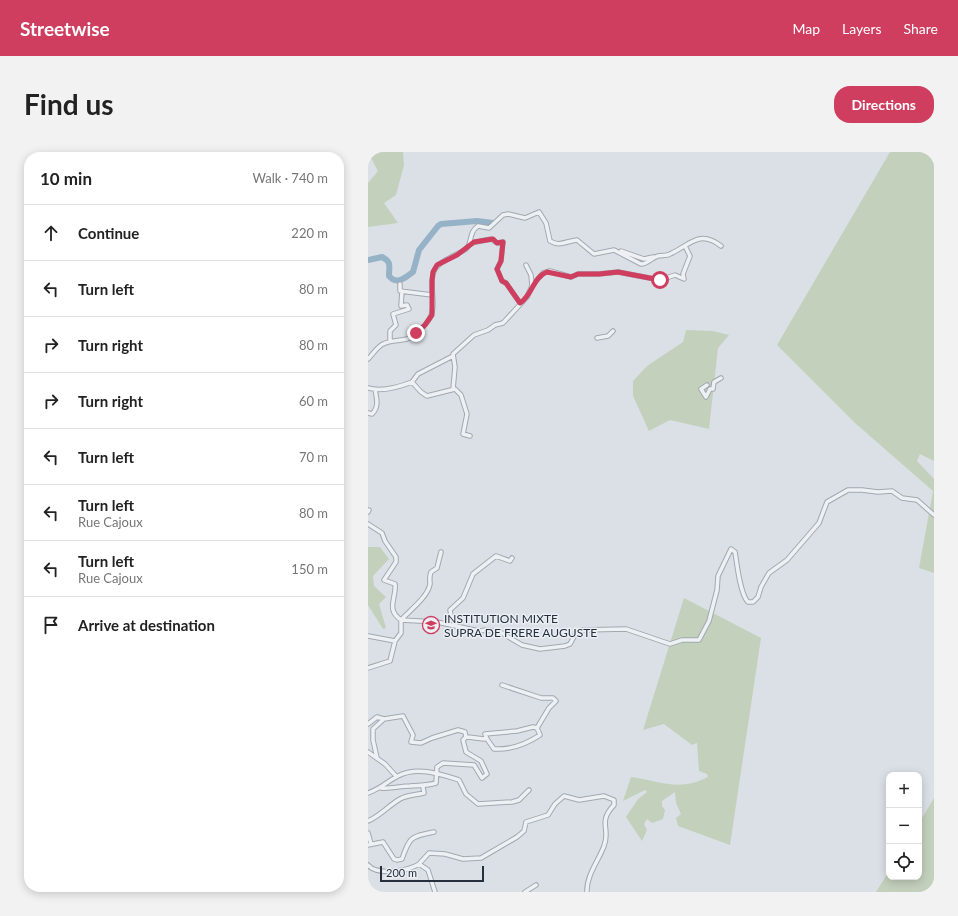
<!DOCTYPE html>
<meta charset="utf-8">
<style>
:root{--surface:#fff;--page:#f2f2f2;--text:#222;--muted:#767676;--line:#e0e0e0;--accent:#cf3d5f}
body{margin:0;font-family:Lato,sans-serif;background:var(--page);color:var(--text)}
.controls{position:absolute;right:12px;bottom:12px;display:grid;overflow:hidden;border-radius:8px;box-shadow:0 2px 10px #0003}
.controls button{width:36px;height:36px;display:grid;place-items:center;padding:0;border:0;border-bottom:1px solid var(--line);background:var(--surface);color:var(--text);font:20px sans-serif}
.scale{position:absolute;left:12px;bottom:10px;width:104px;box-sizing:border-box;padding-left:4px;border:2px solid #25303c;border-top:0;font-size:11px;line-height:14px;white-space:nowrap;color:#25303c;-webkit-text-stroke:3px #ebeff4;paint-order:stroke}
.stop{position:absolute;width:12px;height:12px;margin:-9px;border:3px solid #cf3d5f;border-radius:50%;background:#fff}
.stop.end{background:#cf3d5f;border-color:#fff;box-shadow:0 1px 4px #0008}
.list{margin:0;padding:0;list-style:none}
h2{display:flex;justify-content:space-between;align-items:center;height:52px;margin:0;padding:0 16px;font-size:17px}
h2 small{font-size:13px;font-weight:400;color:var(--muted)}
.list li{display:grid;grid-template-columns:26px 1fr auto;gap:12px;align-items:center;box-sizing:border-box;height:56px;padding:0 16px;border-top:1px solid var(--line)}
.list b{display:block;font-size:15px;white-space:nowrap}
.list p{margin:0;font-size:13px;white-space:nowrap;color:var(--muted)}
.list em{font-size:13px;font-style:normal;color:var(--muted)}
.icon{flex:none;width:22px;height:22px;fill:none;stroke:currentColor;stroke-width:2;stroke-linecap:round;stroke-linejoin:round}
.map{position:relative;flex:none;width:566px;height:740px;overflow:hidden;border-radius:16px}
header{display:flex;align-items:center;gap:24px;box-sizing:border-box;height:56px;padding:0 20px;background:var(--accent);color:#fff}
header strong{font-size:19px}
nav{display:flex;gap:22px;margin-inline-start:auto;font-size:14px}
.intro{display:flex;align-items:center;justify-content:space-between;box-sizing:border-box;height:96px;padding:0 24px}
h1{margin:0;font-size:28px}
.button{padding:10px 18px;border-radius:16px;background:var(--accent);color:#fff;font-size:14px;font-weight:700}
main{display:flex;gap:24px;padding:0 24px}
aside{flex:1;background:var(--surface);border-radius:16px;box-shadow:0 2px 10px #0003}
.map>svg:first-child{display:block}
.green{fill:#c3d0bc}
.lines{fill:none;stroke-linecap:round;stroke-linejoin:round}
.river{stroke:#95b2c7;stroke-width:6}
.minor-casing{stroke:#a1a8b0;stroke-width:5.5}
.minor{stroke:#eef1f4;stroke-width:3.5}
.route{stroke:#cf3d5f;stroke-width:5}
.labels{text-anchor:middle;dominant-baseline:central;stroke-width:3;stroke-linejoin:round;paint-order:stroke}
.poi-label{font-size:12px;fill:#25303c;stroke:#ebeff4;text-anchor:start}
</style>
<header>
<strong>Streetwise</strong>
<nav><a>Map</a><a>Layers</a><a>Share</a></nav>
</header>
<div class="intro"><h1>Find us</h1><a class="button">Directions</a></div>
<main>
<aside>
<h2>10 min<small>Walk · 740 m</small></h2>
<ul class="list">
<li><svg class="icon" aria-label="ahead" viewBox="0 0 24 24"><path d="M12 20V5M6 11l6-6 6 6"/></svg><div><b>Continue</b></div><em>220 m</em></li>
<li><svg class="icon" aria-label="left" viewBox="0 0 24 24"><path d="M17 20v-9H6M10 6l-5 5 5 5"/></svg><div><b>Turn left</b></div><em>80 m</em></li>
<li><svg class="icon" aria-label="right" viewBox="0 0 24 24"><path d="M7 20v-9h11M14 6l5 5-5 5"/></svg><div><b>Turn right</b></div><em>80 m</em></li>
<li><svg class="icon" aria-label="right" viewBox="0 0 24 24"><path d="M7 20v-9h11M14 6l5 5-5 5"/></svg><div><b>Turn right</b></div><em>60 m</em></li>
<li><svg class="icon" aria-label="left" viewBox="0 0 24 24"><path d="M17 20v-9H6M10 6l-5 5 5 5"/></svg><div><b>Turn left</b></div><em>70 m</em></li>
<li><svg class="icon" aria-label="left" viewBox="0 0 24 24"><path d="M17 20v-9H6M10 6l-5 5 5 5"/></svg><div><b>Turn left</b><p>Rue Cajoux</p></div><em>80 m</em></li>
<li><svg class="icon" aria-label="left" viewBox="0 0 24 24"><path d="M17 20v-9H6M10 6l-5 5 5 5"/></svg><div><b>Turn left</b><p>Rue Cajoux</p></div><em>150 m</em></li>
<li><svg class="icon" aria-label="arrive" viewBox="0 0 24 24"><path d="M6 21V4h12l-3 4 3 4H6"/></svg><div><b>Arrive at destination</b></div></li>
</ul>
</aside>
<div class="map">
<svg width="566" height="740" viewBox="0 0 566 740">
<rect width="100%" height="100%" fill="#dbe0e6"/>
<path class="green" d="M0,0H35L36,13L28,43L16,51L30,71L0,75V31L10,19L3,6L0,7Z
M522,0H566V309L552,302L549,309L566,327V421L551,416L565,339L487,271L409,193Z
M318,178L345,179L361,183L350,196L341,277L302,268L281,279L265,244V229L279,214L315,190Z
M0,395H12L21,407L5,424L6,434L18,445L11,452L18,476L15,477L0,453Z
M316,446L393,486L362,693L310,674L308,666L313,662L308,651L307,640L294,649V654L297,658L295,667L284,671L279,667L276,672L279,678L274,689L258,665L270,647L279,640L277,638L255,649L263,625C292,629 311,640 340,625L339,622L331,619L329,591L324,593L296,572L275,578Z
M566,646V740H508L521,719V725H551V671Z"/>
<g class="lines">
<path class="river" d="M0,108L14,105C24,110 21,114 21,124C29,134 38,125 45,120L51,98L70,74L73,72L109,69L125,71"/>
<g class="minor-casing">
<path id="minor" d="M103,91L123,87L129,91L135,90L133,109L129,117L134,129L138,131L152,151
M253,99L276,107L285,105
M158,113L163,123L164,134
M32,132V139L64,143
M229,186L240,184L245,179
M22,189V179L28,173L25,162L41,157L39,153L33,154L34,139
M0,207C5,202 9,195 15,192C22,188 31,189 39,187C47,184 55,176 60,169C70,156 61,137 65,122C68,109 88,104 98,97C105,90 100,81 110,74L121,76L135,63L140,62L157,66L171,60L178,71L182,89C192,95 198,89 209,88L226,102L246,98L273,112C280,112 283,106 290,104C294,103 299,104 302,102C322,93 331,77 353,94
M44,230L50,222L85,204
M339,233L333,237L338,245L342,237H345L346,230L353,226
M0,236C13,240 31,235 44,230L53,240L59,244L87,237L93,243L99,262L95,282L102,284
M85,237L87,215L85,202L106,183L120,178L127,173L135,171L159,145L164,134L175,121L182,119L203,125L210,122H231L250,120L292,128L307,123L316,127L315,122L322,104L317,94
M0,261L4,262C11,255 9,247 7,238
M0,360L1,358
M0,372L14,381L17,389L28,405V410L16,428L27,432C29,446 17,457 33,468C41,459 60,445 62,432C62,427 61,425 63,420L69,416L73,400
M88,473L84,468L82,458L95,446L105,422L128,404L142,409L144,406
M0,484L27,489
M0,516L22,509L27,489L33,481V468L69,470L111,479L118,478L132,480L154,493L172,497L197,494L202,492L208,481L214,478L258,477L302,492L314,488H331L341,469L349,438L350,424L363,397L367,400C369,412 372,442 380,450H385L390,445L393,435L401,421L419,408L451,371L459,350L480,338H494L510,340L524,339L534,346L549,348L566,363
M0,572L9,565L16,567
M119,587L117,582L149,579L165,575L169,576
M0,600L17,612L28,624
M9,606L5,588V577L16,567L35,564L45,583L43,590L53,591L64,586L90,578L97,580L98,585
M13,636C23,637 32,634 42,634C52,633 58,634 68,631L69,615L75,611L106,613L114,626L119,622L113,609L98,600L95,588L98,585C106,585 110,587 119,587L126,597C143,598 157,593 172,583L169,576L181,556L188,549L185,546H173L134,533
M0,641C14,636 18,630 30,624C49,614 72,622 91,628L98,642L110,652L144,650L151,648L161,638
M0,669C12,664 20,654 32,647C39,643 48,643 56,641L55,635
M0,681L3,692
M0,693L15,690L26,707L29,708L34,707C42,683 44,685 66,680
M51,712L61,701L77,702L95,707L113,706L149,685L156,679L158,670L180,663L187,652L196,644L211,648L236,644L246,648V653C229,671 243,676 236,694C231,708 218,724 219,740
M0,713C9,724 40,719 51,712L60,718L67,740
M157,740L168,733"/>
</g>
<use href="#minor" class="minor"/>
</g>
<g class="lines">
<path class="route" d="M48,181L57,173L64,163V129L65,120L69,113L89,103L106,90L125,87L129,91L135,90L133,109L129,117L134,129L138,131L152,151C164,144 165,125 179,120L203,125L210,122H231L250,120L292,128"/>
</g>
<defs>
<g id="school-ring" transform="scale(0.9)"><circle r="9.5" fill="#ebeff4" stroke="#cf3d5f" stroke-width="1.5"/><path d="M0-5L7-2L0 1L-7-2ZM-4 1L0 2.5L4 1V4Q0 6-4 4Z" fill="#cf3d5f"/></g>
</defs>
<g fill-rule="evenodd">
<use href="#school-ring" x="63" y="473"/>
</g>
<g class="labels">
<g class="poi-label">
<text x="76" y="466">INSTITUTION MIXTE<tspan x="76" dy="14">SUPRA DE FRERE AUGUSTE</tspan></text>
</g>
</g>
</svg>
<div class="controls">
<button>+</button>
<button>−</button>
<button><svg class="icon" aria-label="locate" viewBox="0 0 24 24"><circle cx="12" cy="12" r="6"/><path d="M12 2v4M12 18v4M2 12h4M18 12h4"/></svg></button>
</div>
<div class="scale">200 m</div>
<div class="stop" style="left:292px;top:128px"></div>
<div class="stop end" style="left:48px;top:181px"></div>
</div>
</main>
